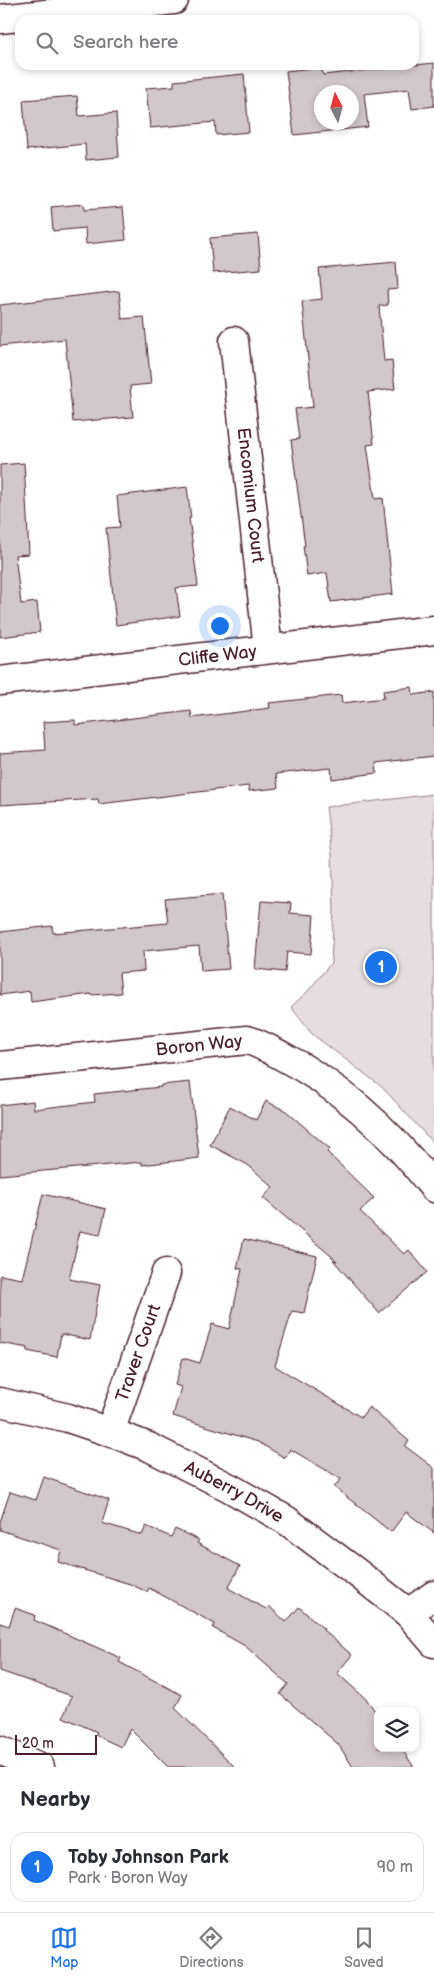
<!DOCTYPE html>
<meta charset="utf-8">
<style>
:root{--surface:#fff;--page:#f7f7f7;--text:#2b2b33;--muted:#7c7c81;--line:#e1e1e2;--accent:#1a73e8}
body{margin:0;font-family:"Balsamiq Sans",sans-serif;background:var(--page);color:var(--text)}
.controls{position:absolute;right:15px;bottom:15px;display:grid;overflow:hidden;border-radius:10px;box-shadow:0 2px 8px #0003}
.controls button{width:45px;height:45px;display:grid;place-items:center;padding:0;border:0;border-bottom:1px solid var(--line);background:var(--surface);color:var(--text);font:25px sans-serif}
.compass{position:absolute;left:314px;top:85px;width:45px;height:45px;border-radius:50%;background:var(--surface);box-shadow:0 2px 8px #0003;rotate:354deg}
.scale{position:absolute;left:15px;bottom:12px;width:82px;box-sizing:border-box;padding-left:5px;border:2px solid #4a1f2b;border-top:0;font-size:14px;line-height:18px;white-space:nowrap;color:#4a1f2b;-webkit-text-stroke:4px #fff;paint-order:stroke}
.you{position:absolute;left:219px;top:625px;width:18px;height:18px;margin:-12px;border:4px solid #fff;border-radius:50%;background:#1a73e8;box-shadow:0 0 0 8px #1a73e833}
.badge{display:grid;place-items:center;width:32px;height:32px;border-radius:50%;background:var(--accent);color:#fff;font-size:16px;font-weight:700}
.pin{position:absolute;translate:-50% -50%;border:2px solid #fff;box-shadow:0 1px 5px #0006}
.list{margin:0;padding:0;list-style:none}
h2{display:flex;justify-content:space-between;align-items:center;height:65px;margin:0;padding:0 20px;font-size:21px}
h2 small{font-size:16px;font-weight:400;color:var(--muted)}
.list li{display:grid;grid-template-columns:32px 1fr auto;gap:15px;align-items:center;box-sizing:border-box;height:70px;margin:0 10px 10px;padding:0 10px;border:1px solid var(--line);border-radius:15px}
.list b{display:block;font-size:19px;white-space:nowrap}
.list p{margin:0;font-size:16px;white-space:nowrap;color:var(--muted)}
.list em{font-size:16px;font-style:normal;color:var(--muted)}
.icon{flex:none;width:28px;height:28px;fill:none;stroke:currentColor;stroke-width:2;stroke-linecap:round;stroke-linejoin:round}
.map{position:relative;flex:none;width:434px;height:1767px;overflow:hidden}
.search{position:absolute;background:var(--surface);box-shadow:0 2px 8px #0003;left:15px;right:15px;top:15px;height:55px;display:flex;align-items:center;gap:12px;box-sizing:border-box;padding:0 18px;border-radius:15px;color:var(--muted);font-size:19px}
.sheet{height:145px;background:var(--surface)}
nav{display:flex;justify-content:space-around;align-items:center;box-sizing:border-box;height:70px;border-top:1px solid var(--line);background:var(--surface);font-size:14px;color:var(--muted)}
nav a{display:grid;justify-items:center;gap:2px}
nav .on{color:var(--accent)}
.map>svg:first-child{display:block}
.green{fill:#e5dee0;stroke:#987e86}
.building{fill:#d2c7cb;stroke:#4a1f2b;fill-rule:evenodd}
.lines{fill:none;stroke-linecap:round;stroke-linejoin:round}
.minor-casing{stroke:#4a1f2b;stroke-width:31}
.minor{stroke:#fff;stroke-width:28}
.labels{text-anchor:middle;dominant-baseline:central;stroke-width:4;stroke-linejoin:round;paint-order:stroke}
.street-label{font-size:18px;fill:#4a1f2b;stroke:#fff}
</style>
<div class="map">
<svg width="434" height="1767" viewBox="0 0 434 1767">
<rect width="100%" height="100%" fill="#fff"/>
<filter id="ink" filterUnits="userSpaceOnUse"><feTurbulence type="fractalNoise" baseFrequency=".02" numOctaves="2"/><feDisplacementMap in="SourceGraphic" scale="10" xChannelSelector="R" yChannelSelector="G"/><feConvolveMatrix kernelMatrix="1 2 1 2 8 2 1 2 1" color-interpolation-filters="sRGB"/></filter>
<g filter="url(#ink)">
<path class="green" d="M434,794V1144L382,1087L312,1034L291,1007L308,991L331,963L334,908L332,855L326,807Z"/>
<path class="building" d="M434,63V106L412,109L409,89L364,94L368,127L294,135L286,71L321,67L323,75ZM322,92H352V122H322Z
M244,74L249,132L216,135L215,122L150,128L146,88L174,86V81Z
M77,96L79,116L116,113L119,157L86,160L85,144L27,150L23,100Z
M83,204L84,210L123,207L126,240L86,244L85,228L53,231L51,207Z
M258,234L261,269L213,273L210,238Z
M396,262L398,289L387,290L388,305L379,306L384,361L392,360L395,389L368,392L374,444L367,445L375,499L383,498L393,594L331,602L327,573L307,576L303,546H305L291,440L299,439L295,409L313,407L302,301L322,299L319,269Z
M119,291L122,319L144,317L151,384L130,386L133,417L73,422L65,339L0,346V305Z
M24,463L29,554L15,555L21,604L37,602L40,632L0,637V465Z
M187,487L191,518H189L198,586L176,588L180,616L116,625L106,528L120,527L117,496Z
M412,687L413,695L434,692V756L376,763L377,773L332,779L331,768L276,774L278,788L249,791L248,786L99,804L98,799L0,805V753L45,750L43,722L75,720V725L191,711L192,718L270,708L269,703L341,695L342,703L384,698L383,691Z
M222,894L229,969L201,971L199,946L143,951L144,971L119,973L121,993L91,995V994L31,1002L30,991L0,995V932L52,926L53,933L168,923L165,899Z
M261,901L291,903L290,913L314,915L311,954L287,952L285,972L255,969Z
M190,1082L199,1158L142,1165V1162L0,1175V1105L33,1101L34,1109L95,1102L94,1094L161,1087V1085Z
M266,1101L286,1111L330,1149L327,1152L374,1198L360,1211L404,1254L409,1250L427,1272L379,1313L333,1260L337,1261L263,1198L273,1187L248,1165L210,1145L230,1106L256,1120Z
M43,1194L106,1209L100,1235L80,1231L69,1279L100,1285L90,1340L61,1334L57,1357L27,1351L28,1348L0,1343V1275L22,1279Z
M244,1239L317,1256L304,1313L292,1311L275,1366L361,1417L369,1407L409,1441L405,1446L434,1468V1533L406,1512L391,1532L334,1487L341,1479L290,1449L285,1458L258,1442L173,1416L181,1387L175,1385L183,1358L200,1363L212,1324L229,1329L242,1269L237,1268Z
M44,1477L109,1500L102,1523L142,1535L146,1526L171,1537L175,1529L199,1540L197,1543L240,1566L228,1588L266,1609L269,1606L286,1622L299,1607L324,1629L323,1630L352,1655L337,1673L367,1700L378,1715V1748H401L414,1767H353L338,1744L280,1694L288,1684L245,1646L213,1628L215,1624L149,1588L147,1592L130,1584L58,1562L61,1550L0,1530V1522L10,1492L36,1500Z
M15,1608L35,1615L34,1620L121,1658L119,1662L182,1695L175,1708L235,1767H168L130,1729L121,1747L95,1735L97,1732L63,1717L72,1696L0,1671V1623L9,1626Z"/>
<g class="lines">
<g class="minor-casing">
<g id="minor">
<path d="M0,19L174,0"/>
<path id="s1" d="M234,341L268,649"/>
<path id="s2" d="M0,681L434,630"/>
<path id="s3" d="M0,1066L247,1040C259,1043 271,1050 282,1056C342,1087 393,1135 434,1188"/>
<path id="s4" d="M0,1402L68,1418L110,1432L149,1447L230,1488L286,1520L356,1572L408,1613L434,1643"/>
<path id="s5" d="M110,1432L166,1273"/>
<path d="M408,1613L434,1595"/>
<path d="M0,1750L40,1767"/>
</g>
</g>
<use href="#minor" class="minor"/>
</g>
</g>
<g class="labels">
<g class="street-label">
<text stroke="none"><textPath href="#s1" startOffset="155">Encomium Court</textPath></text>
<text stroke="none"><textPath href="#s2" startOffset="219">Cliffe Way</textPath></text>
<text stroke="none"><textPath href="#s3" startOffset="200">Boron Way</textPath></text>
<text stroke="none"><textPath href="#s5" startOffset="84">Traver Court</textPath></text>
<text stroke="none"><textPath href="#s4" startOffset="252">Auberry Drive</textPath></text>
</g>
</g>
</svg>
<div class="controls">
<button><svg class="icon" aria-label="layers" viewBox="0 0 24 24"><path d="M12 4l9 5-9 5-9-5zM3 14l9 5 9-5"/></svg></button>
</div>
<svg class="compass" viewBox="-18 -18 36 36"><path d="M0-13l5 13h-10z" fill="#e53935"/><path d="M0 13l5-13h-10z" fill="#7c7c81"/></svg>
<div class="scale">20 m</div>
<div class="you"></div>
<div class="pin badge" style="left:381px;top:967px">1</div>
<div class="search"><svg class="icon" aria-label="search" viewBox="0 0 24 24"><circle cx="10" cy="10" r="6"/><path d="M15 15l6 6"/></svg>Search here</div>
</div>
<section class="sheet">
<h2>Nearby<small></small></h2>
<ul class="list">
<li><span class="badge">1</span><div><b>Toby Johnson Park</b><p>Park · Boron Way</p></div><em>90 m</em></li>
</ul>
</section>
<nav>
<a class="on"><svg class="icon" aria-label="map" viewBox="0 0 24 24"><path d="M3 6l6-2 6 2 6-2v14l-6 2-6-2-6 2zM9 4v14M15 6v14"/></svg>Map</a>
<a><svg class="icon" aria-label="directions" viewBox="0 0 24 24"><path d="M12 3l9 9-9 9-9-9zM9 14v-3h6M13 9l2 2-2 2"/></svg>Directions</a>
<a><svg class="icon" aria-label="saved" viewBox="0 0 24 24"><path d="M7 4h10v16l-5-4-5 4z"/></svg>Saved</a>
</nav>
